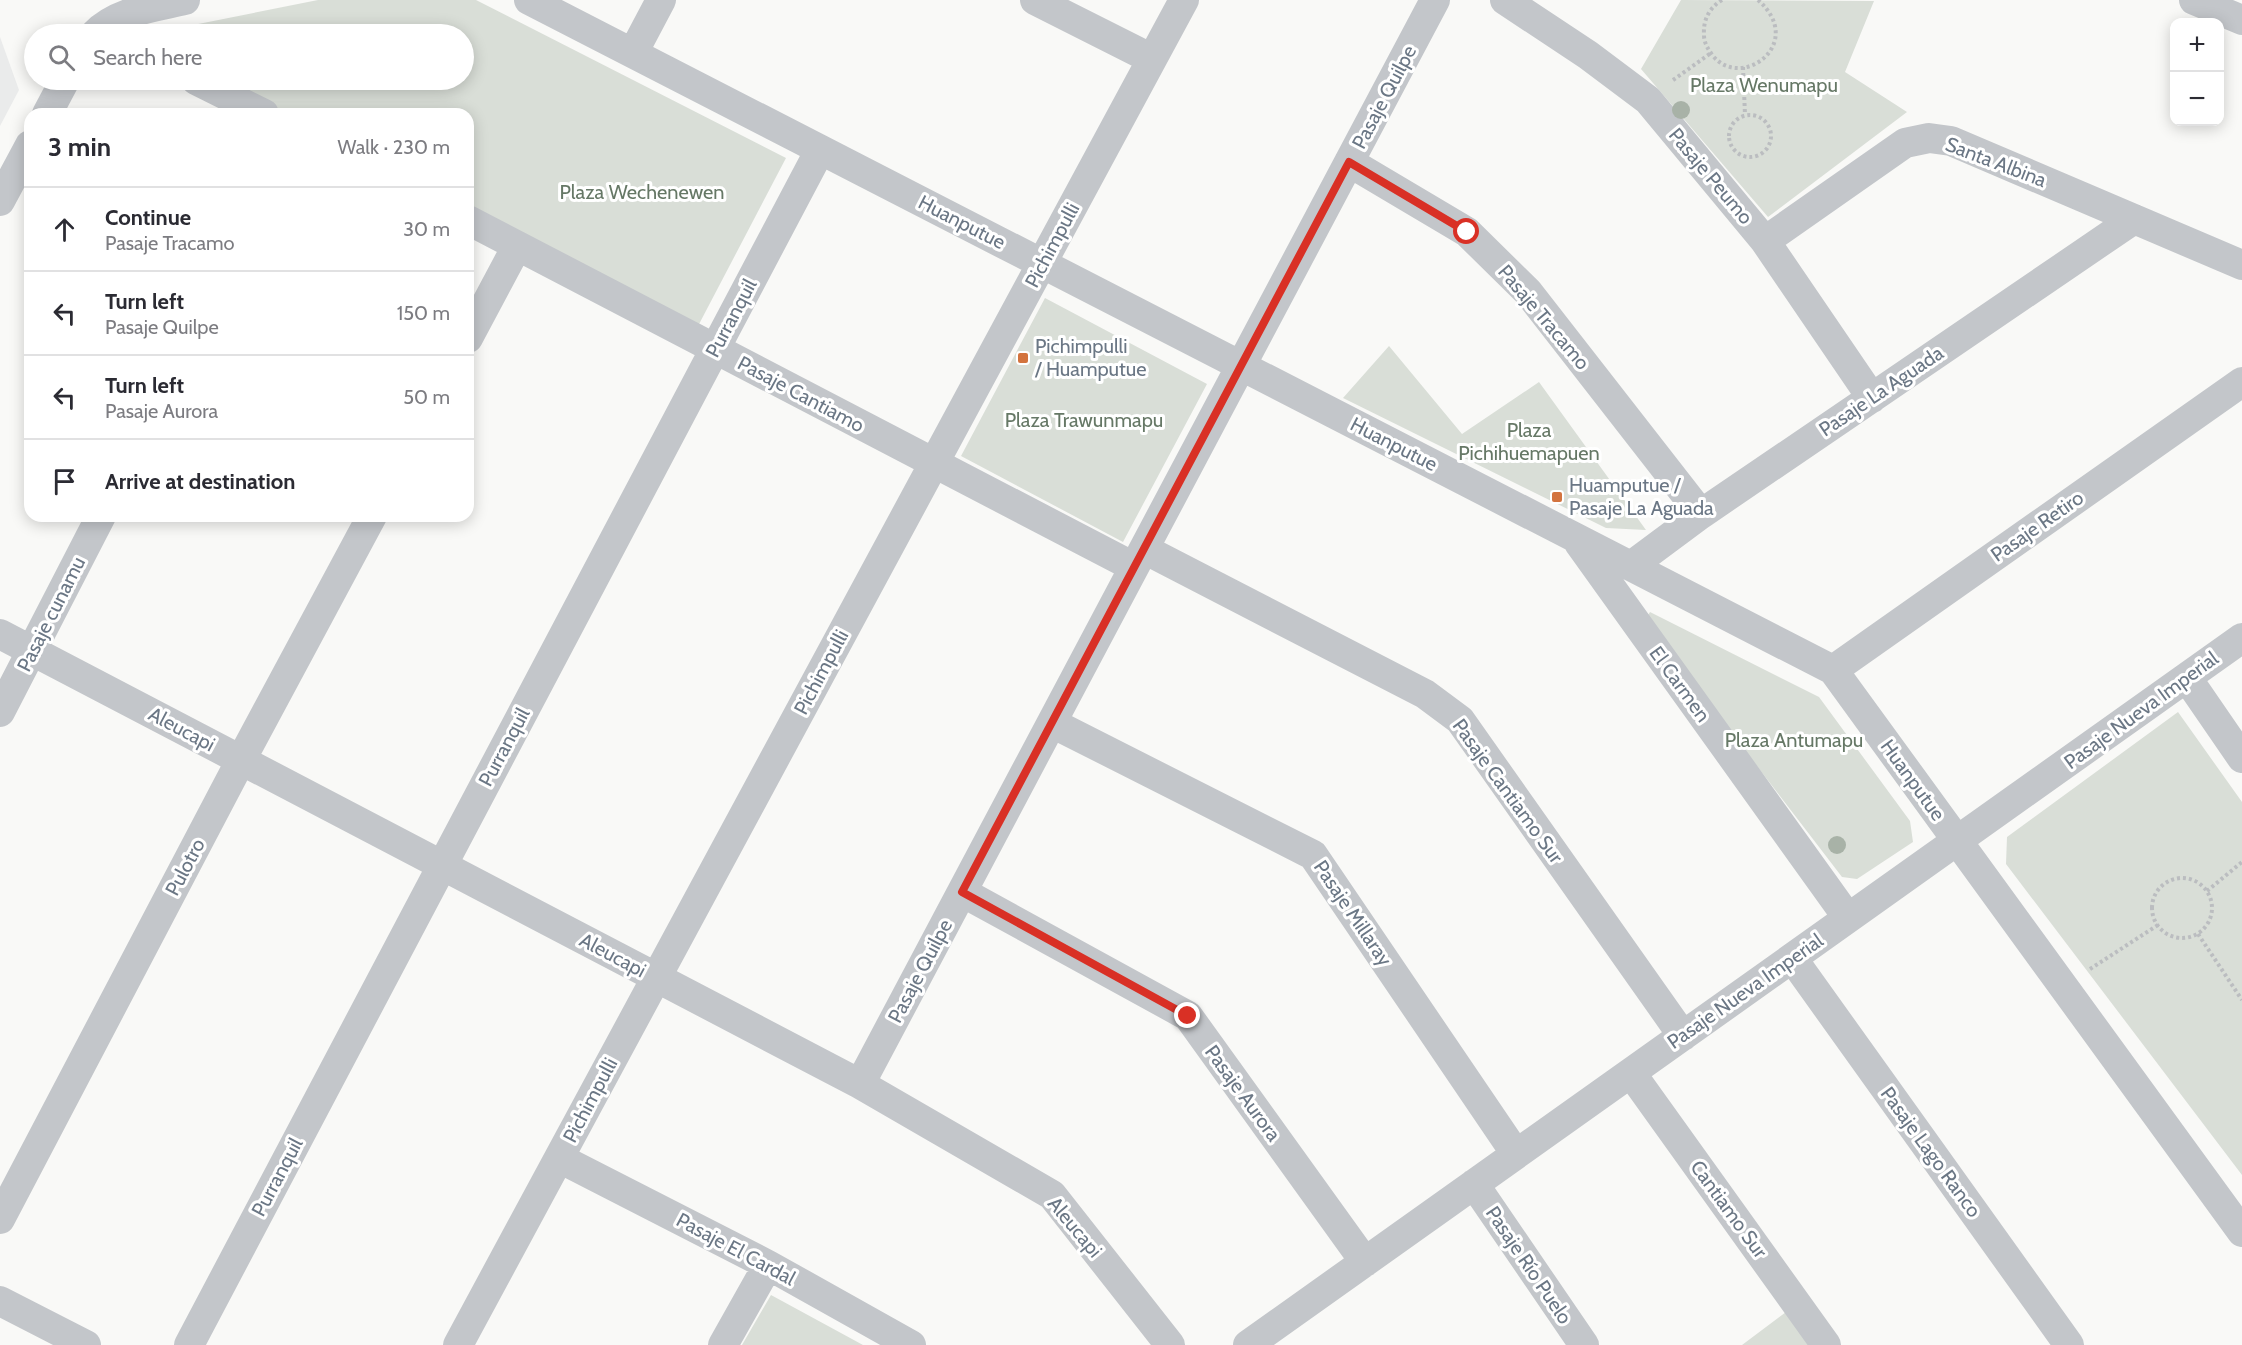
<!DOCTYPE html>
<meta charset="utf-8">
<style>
:root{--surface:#fff;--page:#f7f7f7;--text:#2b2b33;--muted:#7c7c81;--line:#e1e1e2}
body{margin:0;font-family:Cabin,sans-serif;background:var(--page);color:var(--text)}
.controls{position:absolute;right:18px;top:18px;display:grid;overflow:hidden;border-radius:12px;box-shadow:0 3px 15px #0003}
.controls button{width:54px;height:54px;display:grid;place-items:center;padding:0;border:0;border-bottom:2px solid var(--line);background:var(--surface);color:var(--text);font:30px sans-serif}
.stop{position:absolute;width:18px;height:18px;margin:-14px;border:4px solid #d93025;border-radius:50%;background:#fff}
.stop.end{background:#d93025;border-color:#fff;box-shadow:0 2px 6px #0008}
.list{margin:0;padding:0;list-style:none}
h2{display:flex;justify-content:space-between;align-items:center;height:78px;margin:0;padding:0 24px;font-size:26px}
h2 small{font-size:20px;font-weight:400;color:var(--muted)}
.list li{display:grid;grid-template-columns:39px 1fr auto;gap:18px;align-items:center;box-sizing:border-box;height:84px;padding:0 24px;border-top:2px solid var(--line)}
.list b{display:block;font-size:22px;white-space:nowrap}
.list p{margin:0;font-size:20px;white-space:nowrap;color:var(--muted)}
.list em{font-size:20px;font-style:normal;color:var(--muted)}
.icon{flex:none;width:33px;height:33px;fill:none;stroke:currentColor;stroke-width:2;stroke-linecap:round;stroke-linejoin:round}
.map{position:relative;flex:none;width:2242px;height:1345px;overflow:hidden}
.search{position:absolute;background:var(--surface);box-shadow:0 3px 15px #0003;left:24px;top:24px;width:450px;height:66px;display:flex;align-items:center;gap:15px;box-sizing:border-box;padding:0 21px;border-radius:33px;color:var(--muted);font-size:22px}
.panel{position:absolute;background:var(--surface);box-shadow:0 3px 15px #0003;left:24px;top:108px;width:450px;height:414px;border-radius:18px}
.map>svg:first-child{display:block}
.built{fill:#eaebeb}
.green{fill:#d9ded7}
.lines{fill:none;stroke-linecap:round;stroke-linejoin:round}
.path{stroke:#bbbdc0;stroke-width:4;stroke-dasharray:3 3;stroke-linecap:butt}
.minor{stroke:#c3c6ca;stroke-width:30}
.tree{fill:#a8b2a7}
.route{stroke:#d93025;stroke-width:8}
.poi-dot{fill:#d3733e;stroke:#fff;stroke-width:2}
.labels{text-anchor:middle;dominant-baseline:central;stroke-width:6;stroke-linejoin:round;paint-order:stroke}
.park-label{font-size:20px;fill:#667866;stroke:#fff}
.street-label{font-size:20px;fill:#6b7785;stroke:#fff}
.poi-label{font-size:20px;fill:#6b7785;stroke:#fff;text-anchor:start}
</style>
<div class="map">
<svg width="2242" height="1345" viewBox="0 0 2242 1345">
<rect width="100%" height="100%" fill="#f9f9f7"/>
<path class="built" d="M0,37L19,90L0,126Z"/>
<path class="green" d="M318,0H476L786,158L697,328L468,209V114H285L219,80H464V34H148Z
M1681,0L1874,1L1845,72L1907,112L1768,217L1641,69Z
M1045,298L1207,384L1123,542L961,456Z
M1389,346L1462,434L1539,382L1646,530L1606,528L1343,398Z
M1650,612L1819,697L1910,821L1913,842L1857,879L1842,877L1645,620Z
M2178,712L2242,802V1175L2006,864L2007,837Z
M771,1295L863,1345H742Z
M1790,1309L1815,1345H1742Z"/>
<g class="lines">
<path class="path" d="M1722,0C1709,8 1703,20 1704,35C1704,43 1708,49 1713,56C1742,91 1807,43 1758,0
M1743,67L1745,115
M1673,80L1711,53
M1729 136a21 21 0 1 1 42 0a21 21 0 1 1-42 0Z
M2152 908a30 30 0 1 1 60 0a30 30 0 1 1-60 0Z
M2207,891L2242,862
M2198,934L2242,1000
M2090,969L2158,925"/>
<path class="minor" d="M529,0L1833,670L2242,1232
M1035,0L1152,59
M1505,0L1588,55L1648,100L1765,241L1872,398
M2194,0L2242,20
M95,34C117,11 155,7 185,0
M633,53L661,0
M196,80L264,114
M47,114L65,80
M1349,162L1467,232L1528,292L1701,514
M0,201L30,145
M468,220L1134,567
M1765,241L1905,143L1929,138L1951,141L2242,265
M468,338L517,246
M1579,543L1848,918
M1144,549L1425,694L1460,720L1683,1036
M1631,566L1701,514L2134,219
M0,634L860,1084L1052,1195L1170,1345
M1833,670L2242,382
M2187,678L2242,758
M0,712L101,516
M1052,723L1313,855L1516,1154
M962,892L1188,1016L1365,1262
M1792,958L2069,1345
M1631,1073L1826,1345
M860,1084L1435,0
M559,1158L768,1265L911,1345
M1474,1184L1584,1345
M0,1219L241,760L372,516
M0,1301L86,1345
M189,1345L820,150
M458,1345L1184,0
M723,1345L768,1265
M1248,1345L2242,638"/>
</g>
<g class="tree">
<circle cx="1681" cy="110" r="9"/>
<circle cx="1837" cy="845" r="9"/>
</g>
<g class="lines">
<path class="route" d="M1188,1016L962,892L1349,162L1467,232"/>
</g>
<g class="poi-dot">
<rect x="1017" y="352" width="12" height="12" rx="3"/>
<rect x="1551" y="491" width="12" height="12" rx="3"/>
</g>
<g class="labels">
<g class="park-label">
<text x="1764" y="85">Plaza Wenumapu</text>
<text x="642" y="192">Plaza Wechenewen</text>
<text x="1084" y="420">Plaza Trawunmapu</text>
<text x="1529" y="430">Plaza<tspan x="1529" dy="23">Pichihuemapuen</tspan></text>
<text x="1794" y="740">Plaza Antumapu</text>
</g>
<g class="street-label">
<text transform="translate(1384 97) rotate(-62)">Pasaje Quilpe</text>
<text transform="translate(1996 162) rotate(21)">Santa Albina</text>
<text transform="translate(1711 176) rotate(50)">Pasaje Peumo</text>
<text transform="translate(962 222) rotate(27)">Huanputue</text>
<text transform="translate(1052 245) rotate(-62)">Pichimpulli</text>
<text transform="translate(1544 317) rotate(50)">Pasaje Tracamo</text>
<text transform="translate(731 318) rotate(-62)">Purranquil</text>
<text transform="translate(1881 391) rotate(-34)">Pasaje La Aguada</text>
<text transform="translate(801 394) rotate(28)">Pasaje Cantiamo</text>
<text transform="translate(1394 444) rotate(27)">Huanputue</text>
<text transform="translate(2037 526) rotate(-35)">Pasaje Retiro</text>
<text transform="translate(51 614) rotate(-63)">Pasaje cunamu</text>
<text transform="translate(821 672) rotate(-62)">Pichimpulli</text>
<text transform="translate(1680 684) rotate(54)">El Carmen</text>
<text transform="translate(2141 710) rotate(-36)">Pasaje Nueva Imperial</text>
<text transform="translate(182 729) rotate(28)">Aleucapi</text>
<text transform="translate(504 747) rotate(-62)">Purranquil</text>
<text transform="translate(1913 780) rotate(54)">Huanputue</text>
<text transform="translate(1508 791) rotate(54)">Pasaje Cantiamo Sur</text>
<text transform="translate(185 867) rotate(-62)">Pulotro</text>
<text transform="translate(1353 913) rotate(56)">Pasaje Millaray</text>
<text transform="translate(613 955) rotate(28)">Aleucapi</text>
<text transform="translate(920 971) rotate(-62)">Pasaje Quilpe</text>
<text transform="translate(1745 991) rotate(-35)">Pasaje Nueva Imperial</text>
<text transform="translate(1243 1093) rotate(54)">Pasaje Aurora</text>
<text transform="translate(590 1100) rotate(-62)">Pichimpulli</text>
<text transform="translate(1931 1152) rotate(54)">Pasaje Lago Ranco</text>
<text transform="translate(277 1177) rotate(-62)">Purranquil</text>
<text transform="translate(1729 1209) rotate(54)">Cantiamo Sur</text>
<text transform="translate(1075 1227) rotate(50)">Aleucapi</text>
<text transform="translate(736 1249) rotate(28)">Pasaje El Cardal</text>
<text transform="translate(1529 1265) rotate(56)">Pasaje Río Puelo</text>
</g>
<g class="poi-label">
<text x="1035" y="346">Pichimpulli<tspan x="1035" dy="23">/ Huamputue</tspan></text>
<text x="1569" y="485">Huamputue /<tspan x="1569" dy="23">Pasaje La Aguada</tspan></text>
</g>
</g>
</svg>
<div class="controls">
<button>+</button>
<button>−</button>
</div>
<div class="stop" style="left:1467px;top:232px"></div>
<div class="stop end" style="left:1188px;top:1016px"></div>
<div class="search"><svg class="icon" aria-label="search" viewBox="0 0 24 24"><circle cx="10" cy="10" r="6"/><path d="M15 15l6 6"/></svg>Search here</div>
<section class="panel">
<h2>3 min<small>Walk · 230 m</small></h2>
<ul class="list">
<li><svg class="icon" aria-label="ahead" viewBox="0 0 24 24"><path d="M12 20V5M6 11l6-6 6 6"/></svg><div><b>Continue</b><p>Pasaje Tracamo</p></div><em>30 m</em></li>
<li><svg class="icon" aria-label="left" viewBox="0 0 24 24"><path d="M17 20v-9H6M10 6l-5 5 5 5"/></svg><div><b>Turn left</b><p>Pasaje Quilpe</p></div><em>150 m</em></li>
<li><svg class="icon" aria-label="left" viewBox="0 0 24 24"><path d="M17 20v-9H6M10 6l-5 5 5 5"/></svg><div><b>Turn left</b><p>Pasaje Aurora</p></div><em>50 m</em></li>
<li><svg class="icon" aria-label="arrive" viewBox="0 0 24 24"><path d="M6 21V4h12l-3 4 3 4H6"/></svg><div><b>Arrive at destination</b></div></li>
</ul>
</section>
</div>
